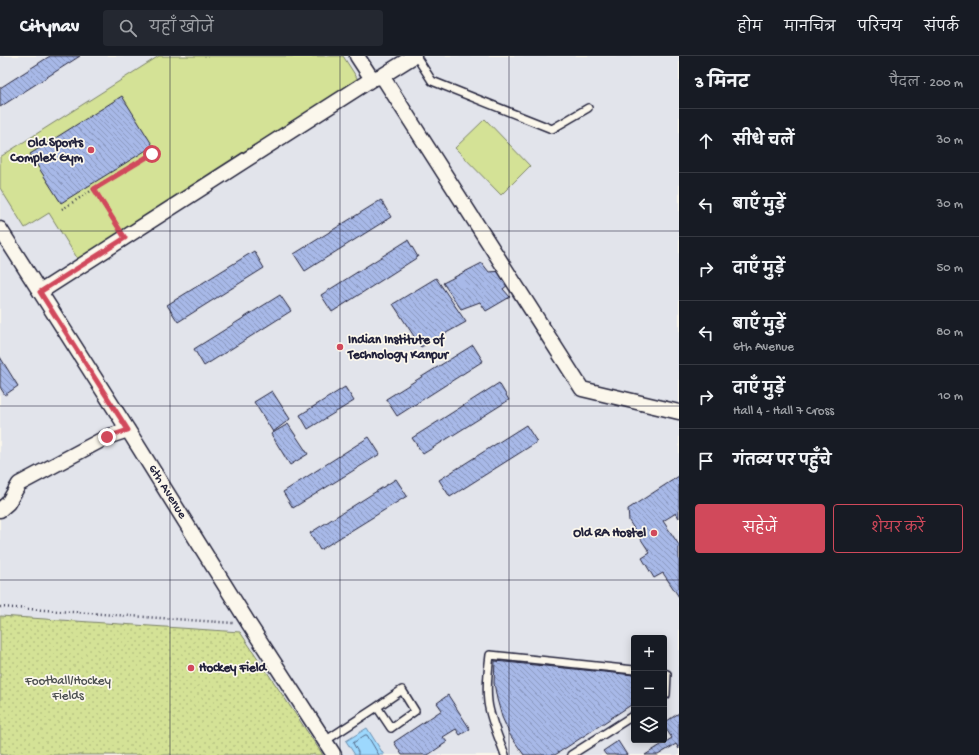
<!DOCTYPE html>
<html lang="hi">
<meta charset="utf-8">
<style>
:root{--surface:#171b24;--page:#242831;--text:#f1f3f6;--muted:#9ea1a6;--line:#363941;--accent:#d1495b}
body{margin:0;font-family:"Gochi Hand","Playpen Sans Deva",sans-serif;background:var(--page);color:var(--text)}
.controls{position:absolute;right:12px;bottom:12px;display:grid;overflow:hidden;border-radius:4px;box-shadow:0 2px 10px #0003}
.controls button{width:36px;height:36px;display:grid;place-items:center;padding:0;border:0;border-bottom:1px solid var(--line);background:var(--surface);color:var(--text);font:20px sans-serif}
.stop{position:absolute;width:12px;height:12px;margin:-9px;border:3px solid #d1495b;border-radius:50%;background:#fff}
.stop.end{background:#d1495b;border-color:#fff;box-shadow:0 1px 4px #0008}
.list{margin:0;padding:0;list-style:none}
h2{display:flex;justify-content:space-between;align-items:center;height:52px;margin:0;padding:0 16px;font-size:17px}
h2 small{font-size:13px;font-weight:400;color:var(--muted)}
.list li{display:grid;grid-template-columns:26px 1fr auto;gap:12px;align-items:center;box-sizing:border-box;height:64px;padding:0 16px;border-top:1px solid var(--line)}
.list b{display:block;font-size:15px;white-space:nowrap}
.list p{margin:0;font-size:13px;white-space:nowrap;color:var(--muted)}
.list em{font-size:13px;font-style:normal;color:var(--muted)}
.actions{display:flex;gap:8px;padding:12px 16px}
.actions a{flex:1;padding:9px 0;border:1px solid var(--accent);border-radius:4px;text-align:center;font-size:14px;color:var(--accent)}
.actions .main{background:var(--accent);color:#fff}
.icon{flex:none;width:22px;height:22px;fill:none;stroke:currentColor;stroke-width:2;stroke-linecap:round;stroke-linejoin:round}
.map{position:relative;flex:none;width:679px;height:699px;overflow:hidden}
header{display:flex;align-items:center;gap:24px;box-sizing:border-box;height:56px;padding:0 20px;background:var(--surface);border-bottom:1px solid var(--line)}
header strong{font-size:19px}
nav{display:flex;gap:22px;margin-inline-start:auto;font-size:14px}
.search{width:280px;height:36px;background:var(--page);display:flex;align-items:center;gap:10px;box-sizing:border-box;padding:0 14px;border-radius:4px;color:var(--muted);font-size:15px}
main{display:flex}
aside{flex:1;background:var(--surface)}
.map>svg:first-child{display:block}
.built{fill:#e2e4eb;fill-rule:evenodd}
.grass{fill:#d4e296;stroke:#7b8268}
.park{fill:url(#park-dots);stroke:#7b8268}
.water{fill:#9dd8fd;stroke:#6c8faf}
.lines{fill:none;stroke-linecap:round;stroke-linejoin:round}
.shore{stroke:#536b89;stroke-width:1}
.building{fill:url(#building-back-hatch);stroke:#22223b}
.service-casing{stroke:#22223b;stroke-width:10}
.minor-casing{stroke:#22223b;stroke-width:17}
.path{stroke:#22223b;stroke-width:2.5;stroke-dasharray:1 3;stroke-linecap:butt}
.service{stroke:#fbf7ec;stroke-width:7}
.minor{stroke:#fbf7ec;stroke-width:14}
.route{stroke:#d1495b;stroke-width:5}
.grid{fill:none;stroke:#22223b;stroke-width:1;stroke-opacity:0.55}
.poi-dot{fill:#d1495b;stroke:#fbf7ec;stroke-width:1.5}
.labels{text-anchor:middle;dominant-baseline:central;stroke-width:3.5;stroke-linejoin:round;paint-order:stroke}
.poi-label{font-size:13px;font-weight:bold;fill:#22223b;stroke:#fbf7ec;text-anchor:end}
.street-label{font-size:13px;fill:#22223b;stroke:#fbf7ec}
.park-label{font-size:13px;fill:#4e5252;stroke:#fbf7ec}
</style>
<header>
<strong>Citynav</strong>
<div class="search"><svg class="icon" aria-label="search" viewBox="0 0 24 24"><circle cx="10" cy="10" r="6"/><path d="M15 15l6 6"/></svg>यहाँ खोजें</div>
<nav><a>होम</a><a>मानचित्र</a><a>परिचय</a><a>संपर्क</a></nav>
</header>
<main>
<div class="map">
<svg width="679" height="699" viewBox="0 0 679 699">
<defs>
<pattern id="park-dots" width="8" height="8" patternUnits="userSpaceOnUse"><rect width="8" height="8" fill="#d4e296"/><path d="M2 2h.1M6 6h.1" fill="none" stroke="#b6c282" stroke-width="1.8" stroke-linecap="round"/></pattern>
<pattern id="building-back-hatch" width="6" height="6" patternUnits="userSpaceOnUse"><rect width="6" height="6" fill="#a8b9e8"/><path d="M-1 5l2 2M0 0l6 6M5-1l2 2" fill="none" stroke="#8896bd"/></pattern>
</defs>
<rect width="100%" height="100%" fill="#fbf7ec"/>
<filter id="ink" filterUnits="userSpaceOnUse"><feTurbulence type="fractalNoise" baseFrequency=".025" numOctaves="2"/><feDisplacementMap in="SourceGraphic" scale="8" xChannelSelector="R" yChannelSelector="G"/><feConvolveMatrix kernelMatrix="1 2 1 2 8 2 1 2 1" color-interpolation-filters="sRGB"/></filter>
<g filter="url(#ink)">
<path class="built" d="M0,0H679V699H0ZM634,582H664V684H634Z"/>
<path class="grass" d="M159,0H343L359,25L79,205L49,157L25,172L0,132V101Z
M485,63L530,110L501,139L455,92Z"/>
<path class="park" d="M0,560L240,576L323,699H0Z"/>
<path class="water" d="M367,672L384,699H355L346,685Z"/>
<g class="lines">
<path class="shore" d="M358,699V696L353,687L365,679H367L379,699"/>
</g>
<path class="building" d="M50,0H80L0,51V32Z
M122,40L153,90L61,147L30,98Z
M381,144L391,161L305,215L294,198Z
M408,184L418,201L332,256L321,239Z
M254,195L264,212L178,266L167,249Z
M482,207L489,216L503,215L509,228L503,233L510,241L486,255L480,246L461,253L443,227Z
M436,222L466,266L421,291L393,248Z
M280,239L291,255L204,310L194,293Z
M473,289L483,305L397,360L386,343Z
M0,301L18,330L5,339L0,331Z
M499,327L509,344L423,398L412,382Z
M345,331L354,345L308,373L300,359Z
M272,335L290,363L273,376L254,346Z
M288,368L308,398L290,409L271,378Z
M526,369L537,386L450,441L439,424Z
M369,381L380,398L293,452L283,436Z
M679,420V462L676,457L663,465L679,489V541L663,517L654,522L642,502L650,497L629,465L628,453Z
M396,423L407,440L320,494L310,477Z
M495,605L634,619V647L555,699H524L510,679L502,661L497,643L494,627Z
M448,639L470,673L460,679L456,673L443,681L447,686L428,699H402L394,686L442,654L437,647Z
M679,657V693L676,688L658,699H645L672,682L664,670V667Z
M618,685L627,699H606L603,695Z"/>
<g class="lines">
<g class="service-casing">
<path id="service" d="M416,0L432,25L552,73L588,52
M664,617L667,618L666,639L664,640
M325,685L377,651L391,672L415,655L402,634L377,651
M505,699C499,682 490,663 488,646C486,630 488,614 490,599L634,614
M571,699L634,659"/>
</g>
<g class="minor-casing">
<path id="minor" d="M357,0L372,23
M382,20L582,333L679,356
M0,173L128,374L249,568L334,699
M40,236L372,23L382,20L414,0
M0,454L8,447L19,428L107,381L128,374"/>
</g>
<path class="path" d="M94,133L151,98
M62,153L94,133L118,171
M0,551L233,567"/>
<use href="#service" class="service"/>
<use href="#minor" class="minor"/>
</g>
</g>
<g class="lines" filter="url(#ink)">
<path class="route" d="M107,381L128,374L40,236L125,182L94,133L152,98"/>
</g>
<path class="grid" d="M170,0V699M340,0V699M509,0V699M0,175H679M0,350H679M0,524H679"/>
<g class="poi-dot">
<circle cx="91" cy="94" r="4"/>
<circle cx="340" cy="291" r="4"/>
<circle cx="654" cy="477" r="4"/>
<circle cx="191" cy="612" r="4"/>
</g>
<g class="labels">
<g class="poi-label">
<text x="83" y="87">Old Sports<tspan x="83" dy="15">Complex Gym</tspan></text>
<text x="348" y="284" text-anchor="start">Indian Institute of<tspan x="348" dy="15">Technology Kanpur</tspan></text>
<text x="646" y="477">Old RA Hostel</text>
<text x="199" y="612" text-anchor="start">Hockey Field</text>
</g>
<g class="street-label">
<text transform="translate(167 436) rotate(58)">6th Avenue</text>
</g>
<g class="park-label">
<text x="68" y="625">Football/Hockey<tspan x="68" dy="15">Fields</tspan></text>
</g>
</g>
</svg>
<div class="controls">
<button>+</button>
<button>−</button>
<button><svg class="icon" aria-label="layers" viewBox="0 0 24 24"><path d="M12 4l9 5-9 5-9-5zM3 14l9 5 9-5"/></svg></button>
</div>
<div class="stop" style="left:152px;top:98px"></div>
<div class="stop end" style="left:107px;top:381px"></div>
</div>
<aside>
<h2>3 मिनट<small>पैदल · 200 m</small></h2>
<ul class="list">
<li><svg class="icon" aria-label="ahead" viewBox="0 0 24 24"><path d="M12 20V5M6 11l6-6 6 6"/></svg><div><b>सीधे चलें</b></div><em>30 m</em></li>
<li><svg class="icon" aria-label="left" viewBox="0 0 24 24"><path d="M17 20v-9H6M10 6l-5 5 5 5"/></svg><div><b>बाएँ मुड़ें</b></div><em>30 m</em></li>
<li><svg class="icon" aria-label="right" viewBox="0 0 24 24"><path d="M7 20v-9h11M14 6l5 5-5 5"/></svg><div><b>दाएँ मुड़ें</b></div><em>50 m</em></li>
<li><svg class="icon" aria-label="left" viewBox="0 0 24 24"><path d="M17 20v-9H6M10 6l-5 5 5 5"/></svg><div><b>बाएँ मुड़ें</b><p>6th Avenue</p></div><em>80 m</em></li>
<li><svg class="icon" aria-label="right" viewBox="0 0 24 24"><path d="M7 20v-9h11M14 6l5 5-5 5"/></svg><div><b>दाएँ मुड़ें</b><p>Hall 4 - Hall 7 Cross</p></div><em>10 m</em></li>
<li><svg class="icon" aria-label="arrive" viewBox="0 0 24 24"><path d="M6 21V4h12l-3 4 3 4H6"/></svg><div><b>गंतव्य पर पहुँचे</b></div></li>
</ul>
<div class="actions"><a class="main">सहेजें</a><a>शेयर करें</a></div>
</aside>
</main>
